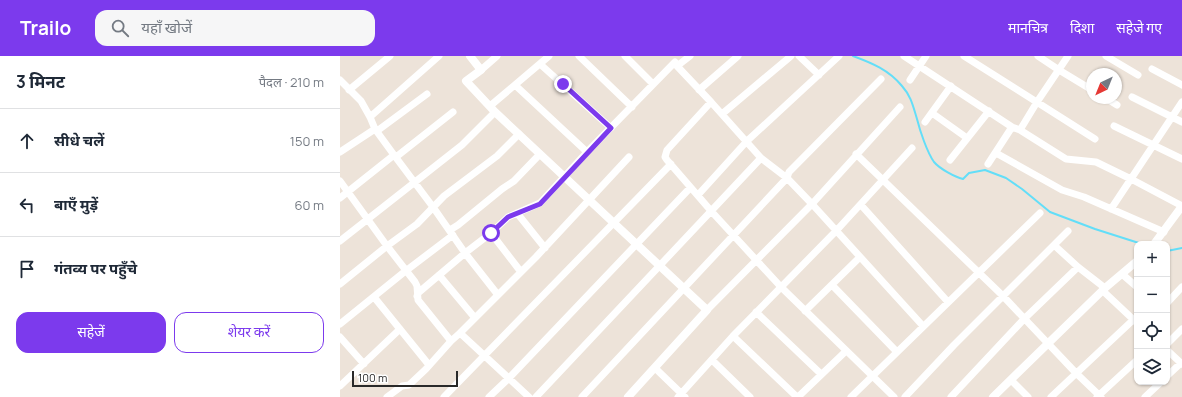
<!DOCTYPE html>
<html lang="hi">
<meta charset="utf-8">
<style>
:root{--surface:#fff;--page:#f6f6f7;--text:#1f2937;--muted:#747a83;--line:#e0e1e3;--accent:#7c3aed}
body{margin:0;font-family:Manrope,"Noto Sans Devanagari",sans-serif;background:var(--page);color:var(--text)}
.controls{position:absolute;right:12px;bottom:12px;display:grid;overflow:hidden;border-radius:8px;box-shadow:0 1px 3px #0004}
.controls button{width:36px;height:36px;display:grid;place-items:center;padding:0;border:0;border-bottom:1px solid var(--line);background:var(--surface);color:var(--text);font:20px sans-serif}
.compass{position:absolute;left:746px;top:12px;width:36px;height:36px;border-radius:50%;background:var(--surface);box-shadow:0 1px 3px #0004;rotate:223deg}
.scale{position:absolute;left:12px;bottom:10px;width:106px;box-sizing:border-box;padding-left:4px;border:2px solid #292929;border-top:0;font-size:11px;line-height:14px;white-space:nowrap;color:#292929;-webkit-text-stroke:3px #fff;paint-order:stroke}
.stop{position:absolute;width:12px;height:12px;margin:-9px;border:3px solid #7c3aed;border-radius:50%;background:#fff}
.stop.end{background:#7c3aed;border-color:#fff;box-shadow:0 1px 4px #0008}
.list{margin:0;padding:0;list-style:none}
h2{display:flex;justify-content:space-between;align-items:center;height:52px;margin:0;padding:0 16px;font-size:17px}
h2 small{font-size:13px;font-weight:400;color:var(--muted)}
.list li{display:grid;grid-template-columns:26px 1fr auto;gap:12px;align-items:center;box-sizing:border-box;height:64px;padding:0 16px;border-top:1px solid var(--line)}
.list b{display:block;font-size:15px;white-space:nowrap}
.list em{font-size:13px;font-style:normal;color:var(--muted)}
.actions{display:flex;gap:8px;padding:12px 16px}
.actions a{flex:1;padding:9px 0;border:1px solid var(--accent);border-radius:12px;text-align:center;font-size:14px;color:var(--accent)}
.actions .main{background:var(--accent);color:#fff}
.icon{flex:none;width:22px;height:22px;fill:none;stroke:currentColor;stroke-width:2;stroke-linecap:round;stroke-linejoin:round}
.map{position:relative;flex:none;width:842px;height:341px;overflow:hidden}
header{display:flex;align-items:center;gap:24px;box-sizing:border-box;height:56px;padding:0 20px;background:var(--accent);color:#fff}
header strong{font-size:19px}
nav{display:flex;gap:22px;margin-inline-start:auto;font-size:14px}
.search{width:280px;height:36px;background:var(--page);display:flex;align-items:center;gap:10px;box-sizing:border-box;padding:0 14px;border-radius:12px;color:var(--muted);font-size:15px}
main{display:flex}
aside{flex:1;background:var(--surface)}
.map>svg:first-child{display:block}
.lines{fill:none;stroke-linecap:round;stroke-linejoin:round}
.stream{stroke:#63def8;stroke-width:2}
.minor{stroke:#fff;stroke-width:7}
.tertiary{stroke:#fff;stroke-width:8}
.route{stroke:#7c3aed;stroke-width:5}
</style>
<header>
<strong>Trailo</strong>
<div class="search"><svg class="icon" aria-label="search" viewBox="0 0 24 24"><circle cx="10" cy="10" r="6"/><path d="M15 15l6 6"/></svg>यहाँ खोजें</div>
<nav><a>मानचित्र</a><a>दिशा</a><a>सहेजे गए</a></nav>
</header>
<main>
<aside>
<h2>3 मिनट<small>पैदल · 210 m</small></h2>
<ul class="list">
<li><svg class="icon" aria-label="ahead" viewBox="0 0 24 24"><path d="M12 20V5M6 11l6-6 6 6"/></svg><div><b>सीधे चलें</b></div><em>150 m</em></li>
<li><svg class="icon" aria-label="left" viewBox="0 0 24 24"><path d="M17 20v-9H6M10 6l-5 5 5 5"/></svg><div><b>बाएँ मुड़ें</b></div><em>60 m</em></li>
<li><svg class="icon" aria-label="arrive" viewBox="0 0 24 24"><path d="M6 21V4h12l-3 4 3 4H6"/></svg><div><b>गंतव्य पर पहुँचे</b></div></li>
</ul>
<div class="actions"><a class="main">सहेजें</a><a>शेयर करें</a></div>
</aside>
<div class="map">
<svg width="842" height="341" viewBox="0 0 842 341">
<rect width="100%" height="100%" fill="#ede3d9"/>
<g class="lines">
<path class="stream" d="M513,0C532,7 549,14 562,30C571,40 573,50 577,63C580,75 587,96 594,106C600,113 615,121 623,123L629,117L645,114L666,122L682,133L710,156L755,173L802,188
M827,195L842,192"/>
<path class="minor" d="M239,0L292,51
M285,0L313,28
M459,0L479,19
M564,0L672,71L680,74L726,103L756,106L791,123L842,150
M624,0L755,83
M698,0L719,14L752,34
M766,0L798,19
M200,8L271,72
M337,10L350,0
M812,13L842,29
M141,14L157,0
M0,24L21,45L30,61L35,73L54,99L93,151L125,197L158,239
M570,24L586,0
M175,29L247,96
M9,34L50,0
M359,34L398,0
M792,41L842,66
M766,42L777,49
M371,46L421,102L447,122L472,148L583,270
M150,50L209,0
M592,57L627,82
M382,58L451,0
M30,61L99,0
M585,66L611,30
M774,70L842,103
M680,74L697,46L728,0
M37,75L87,38
M0,96L35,73
M656,97L722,134L744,141L824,176
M516,98L663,240L736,317L761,341
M56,101L113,56
M610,104L649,55
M648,108L672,71
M0,125L47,190L75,226L77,230L78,244L111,285
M358,139L407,85L499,0
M0,142L54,99
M521,149L608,246
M771,153L842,46
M177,157L205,192
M110,174L118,169L162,133L174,125L200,98
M151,177L181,216
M0,185L122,89L155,56
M714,189L738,211L765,232
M782,218L797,231
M99,219L135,262L120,277
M0,228L47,190L77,168L104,140L157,100L179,78
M492,229L557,296
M763,235L797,267
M77,240L78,237L125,197L151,177L168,161L200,147L247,96L335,6L337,10L371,46L327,94L325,101L327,104L372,156L441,231L554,341
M34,241L89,309
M827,247L842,231
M367,254L472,148L560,51
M465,255L520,201
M416,256L481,318
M135,262L196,201L289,101
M0,268L63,217L113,179
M393,280L457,341
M0,281L24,308
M827,288L842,273
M827,294L842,308
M372,304L410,341
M315,312L345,341
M827,320L841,307
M671,324L688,341
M0,330L60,273
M47,341L62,330L69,329L86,313L111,285L120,277L189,341
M104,341L331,108
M149,341L169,322L350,132
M196,341L421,102
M242,341L447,122L449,116L541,23
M338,341L393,280L496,175L572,92
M458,341L506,295
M511,341L700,157
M565,341L614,289L728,175
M611,341L684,263L738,211
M711,341L793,264
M757,341L797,304
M805,341L821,326"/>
<path class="tertiary" d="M130,0L141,14L126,25L155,56L367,254L288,341
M814,188L842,150
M653,341L765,232L797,205"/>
</g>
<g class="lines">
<path class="route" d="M151,177L168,161L200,148L271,72L223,28"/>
</g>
</svg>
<div class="controls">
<button>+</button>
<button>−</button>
<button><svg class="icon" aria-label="locate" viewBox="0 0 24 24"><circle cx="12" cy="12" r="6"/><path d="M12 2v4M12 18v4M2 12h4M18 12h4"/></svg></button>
<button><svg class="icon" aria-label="layers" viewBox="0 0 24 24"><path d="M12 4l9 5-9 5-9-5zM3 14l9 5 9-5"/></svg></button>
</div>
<svg class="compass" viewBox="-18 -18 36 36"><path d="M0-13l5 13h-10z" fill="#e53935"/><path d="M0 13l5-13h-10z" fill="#747a83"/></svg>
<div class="scale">100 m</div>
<div class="stop" style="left:151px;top:177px"></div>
<div class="stop end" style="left:223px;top:28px"></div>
</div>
</main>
